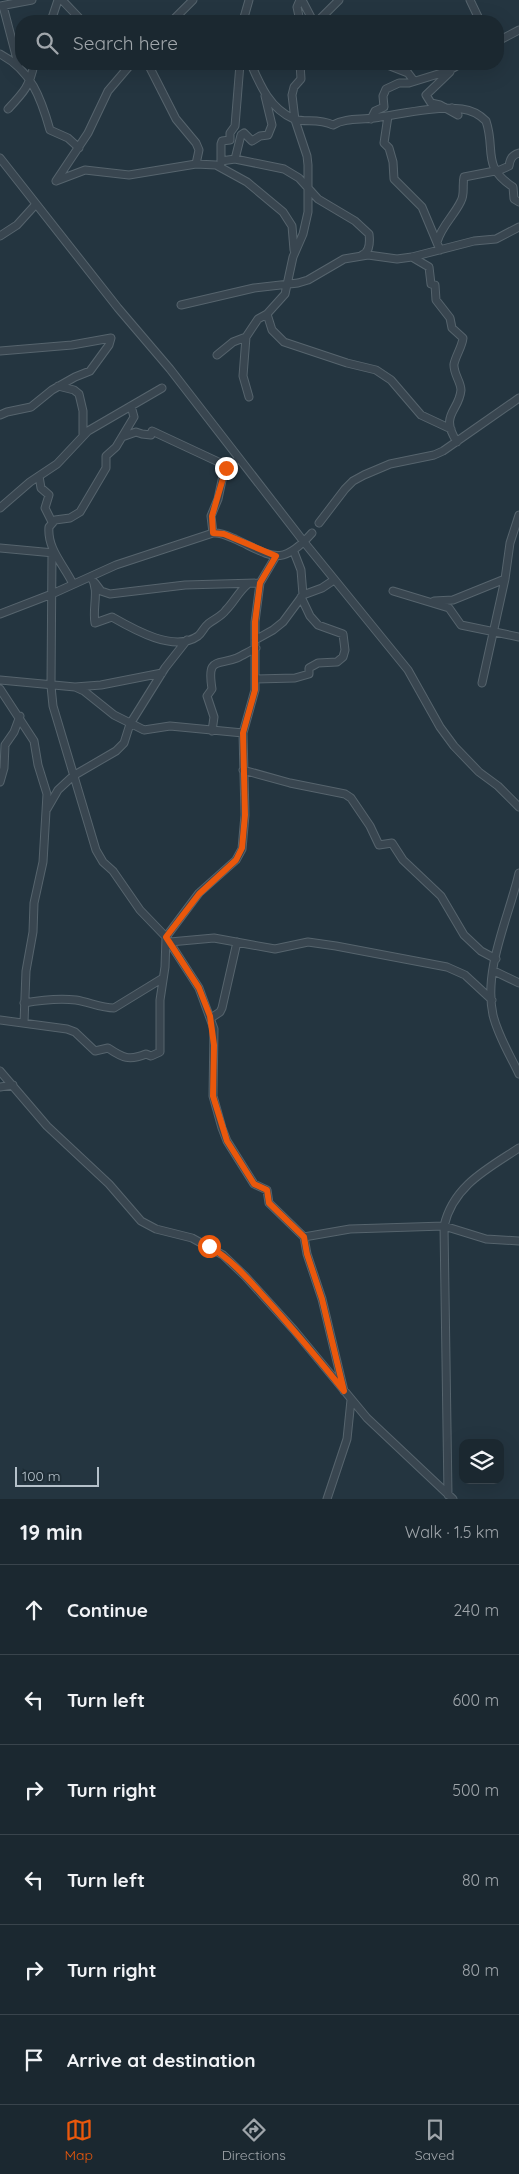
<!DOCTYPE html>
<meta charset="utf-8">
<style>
:root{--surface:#1b2830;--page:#28343c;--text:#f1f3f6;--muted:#a0a6ab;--line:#39444c;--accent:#ea580c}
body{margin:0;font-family:Quicksand,sans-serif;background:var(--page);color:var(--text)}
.controls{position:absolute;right:15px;bottom:15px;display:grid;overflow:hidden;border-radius:10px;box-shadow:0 5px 20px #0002}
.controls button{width:45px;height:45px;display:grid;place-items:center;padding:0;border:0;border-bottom:1px solid var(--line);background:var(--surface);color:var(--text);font:25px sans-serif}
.scale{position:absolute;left:15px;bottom:12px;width:84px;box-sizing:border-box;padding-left:5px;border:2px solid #b5c1ca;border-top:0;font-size:14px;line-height:18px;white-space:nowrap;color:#b5c1ca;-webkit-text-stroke:4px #1d2c35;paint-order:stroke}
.stop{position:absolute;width:15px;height:15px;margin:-11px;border:4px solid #ea580c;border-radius:50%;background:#fff}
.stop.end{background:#ea580c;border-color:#fff;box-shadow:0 1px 5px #0008}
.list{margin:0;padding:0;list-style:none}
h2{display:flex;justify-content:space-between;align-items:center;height:65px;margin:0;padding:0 20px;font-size:21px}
h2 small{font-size:16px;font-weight:400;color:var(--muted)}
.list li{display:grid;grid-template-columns:32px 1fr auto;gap:15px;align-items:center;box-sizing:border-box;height:90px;padding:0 20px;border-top:1px solid var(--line)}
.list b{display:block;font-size:19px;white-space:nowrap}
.list em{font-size:16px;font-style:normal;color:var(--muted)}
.icon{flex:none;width:28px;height:28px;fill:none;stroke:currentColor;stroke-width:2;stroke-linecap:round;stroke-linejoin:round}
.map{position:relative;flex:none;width:519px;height:1499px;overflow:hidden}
.search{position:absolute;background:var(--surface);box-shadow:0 5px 20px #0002;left:15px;right:15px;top:15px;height:55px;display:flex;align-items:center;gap:12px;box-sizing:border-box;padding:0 18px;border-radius:20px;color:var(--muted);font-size:19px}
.sheet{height:605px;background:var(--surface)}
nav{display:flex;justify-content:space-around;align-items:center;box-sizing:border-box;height:70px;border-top:1px solid var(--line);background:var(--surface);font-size:14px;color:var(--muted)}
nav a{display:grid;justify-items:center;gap:2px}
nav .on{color:var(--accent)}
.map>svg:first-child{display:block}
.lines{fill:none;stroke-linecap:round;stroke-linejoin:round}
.minor-casing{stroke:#56646d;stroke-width:9}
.minor{stroke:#394650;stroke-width:7}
.route{stroke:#ea580c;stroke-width:6}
</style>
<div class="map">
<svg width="519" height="1499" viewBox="0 0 519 1499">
<rect width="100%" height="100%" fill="#243540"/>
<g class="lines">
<g class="minor-casing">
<path id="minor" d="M62,0L82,21
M300,0L297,7L300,21
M302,0L313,21
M470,0L480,21
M0,6L32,0
M3,6L19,67
M51,21L58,0
M172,21L193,0
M243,21L249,0
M318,21L339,0
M498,41L519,30
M0,54C31,70 41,98 50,130L68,138L79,148
M148,64L176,119L196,143L199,150L196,164
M251,64C260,85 270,109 294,119C305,123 318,118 333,125C345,118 360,120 374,118C402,114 433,106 462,109C471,110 480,115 486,121C496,150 481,166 513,187L514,199L519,202
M385,64L408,73L414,81
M450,72L426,95L431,103L440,105L458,115L452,108
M8,109C23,93 30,86 34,64
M388,116L384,143L389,148L393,162L394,179L422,207L440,250
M371,119L375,111L384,107L383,96L386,89L399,83H409L448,71L460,64
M0,158L118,308L170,369L304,542L408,670L440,727L454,746L479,772L498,786L519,807
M235,159L241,135L244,133L252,141L260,136L268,135L272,125L265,96
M221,161L235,159L284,169L299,178L318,199L355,221L369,234C370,242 370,252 362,255
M221,163V144L222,141L230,140V133L235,126L240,64
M56,181L85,170L129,175L196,164L216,165L247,182L283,212L292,226L294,250
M56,181L88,133L108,91L131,64
M0,236L17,225L36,204
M437,242C442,225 454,216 461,201C465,194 462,185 464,177L500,170L509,166C510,159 512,155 519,153
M412,257L429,267L431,284L435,285L436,300L450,318L452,328L463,338C462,347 456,355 454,364C453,373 461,382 461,390C459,412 439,414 457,442
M181,305L254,288L298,283L308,280L344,259L368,255L397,259L412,257L474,241L496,239L519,227
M267,314L272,330L284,342L347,363L376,370L391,380L421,415L451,429
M246,337L243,376L249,397
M0,351L72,345L111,338L109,345L90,371L75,377L52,390L31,407L7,412L0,415
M217,355L233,342L246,337L258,319L267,314L285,294L293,257L303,234L308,212V165L307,156L295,120L292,95L294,87L301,79L300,64
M58,386L74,390L79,394L83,411V436
M122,437L136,432L142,434L151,435L152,431L227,466
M39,476L41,488L49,495L45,508L52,522
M0,508L30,482L57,464L88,431L162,388
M319,523L345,489L353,481L364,475L390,464L434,455L443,451L519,398
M213,533L211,516L218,499L224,471L238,458
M0,548L54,553
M52,552L51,686L53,706L96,850L103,862L113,871L140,910L166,937L199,988L214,1029L213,1096L222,1128L227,1141L254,1184L267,1190L269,1203L304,1237L307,1254L322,1299L344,1391
M294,552L301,570L303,595
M91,577C100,590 92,608 95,623L112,617C133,629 174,653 198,636C202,633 204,627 208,624C214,619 221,617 226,610C234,602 239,591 248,584
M95,583L101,591L110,594L185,585L260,583
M73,584C64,565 47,549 49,527L55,520L70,518L80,512L106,468V456L116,447L134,417L131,406
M393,591L449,608L461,625L519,637
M434,601L453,600L505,579
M0,614L52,594L116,565L213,533C221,532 228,536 235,539C272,556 281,568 312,533
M255,640L273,630L283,622L303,595L322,588L334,580
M256,679L295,678L309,674V668L318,663L337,662L343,657L345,650L343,634L318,625L310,616L301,597
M0,680L75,687L84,691L114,715L144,730L170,726L243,733
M482,683L505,579L510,543L519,515
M75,687L101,685L162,673
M0,689L34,741L38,765L47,794L43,862L34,903L33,932L26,971L24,1023
M212,731L214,717L207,696L212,689C207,657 216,666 237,658C243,655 250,651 256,648
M243,770L290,783L345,794L351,798L370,826L379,845L392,843L403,860L441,896L464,935L481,951L496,959
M0,782L4,768L5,745L14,732L20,716
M47,809L58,790L73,776L116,751L124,743L130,724L165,668L187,640
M519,873C509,917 483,969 493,1015C498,1036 510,1055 519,1074
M170,942L214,938L275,949L308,942L336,946L447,967L465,975L492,1000
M494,971L519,983
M24,1003C41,1000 58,998 76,1000C89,1002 101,1008 114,1008L163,978
M211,1018L220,1012L222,1008L237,942
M0,1020L67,1029L75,1032L95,1051L108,1048C123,1058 129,1061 146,1054L151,1056L160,1052V1000L165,967L166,937L199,893L236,860L242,849L245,815L243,733L255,690V622L260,583L276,556
M0,1071L47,1126L109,1184L141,1221L156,1229L192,1238L223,1255L245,1276L294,1330L367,1418L453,1499
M0,1087L13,1085
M304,1237L350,1229L444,1226L486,1239L519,1241
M448,1495L444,1226C453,1186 487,1169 519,1148
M327,1499L347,1439L351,1400"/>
</g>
<use href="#minor" class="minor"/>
</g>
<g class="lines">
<path class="route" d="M209,1246C232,1260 249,1280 267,1300C294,1330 319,1360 344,1391L322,1299L307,1254L304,1237L269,1203L267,1190L254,1184L227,1141L213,1096L214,1045L210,1016L199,988L166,937L199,894L236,860L242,848L245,815L243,733L255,690V622L260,583L276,556L224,534L213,533L212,516L226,468"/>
</g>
</svg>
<div class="controls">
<button><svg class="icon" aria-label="layers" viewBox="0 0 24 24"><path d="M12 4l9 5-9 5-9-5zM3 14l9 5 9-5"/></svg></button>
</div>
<div class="scale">100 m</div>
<div class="stop" style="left:209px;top:1246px"></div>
<div class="stop end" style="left:226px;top:468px"></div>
<div class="search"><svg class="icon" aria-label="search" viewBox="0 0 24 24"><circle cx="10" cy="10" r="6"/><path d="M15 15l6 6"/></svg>Search here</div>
</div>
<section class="sheet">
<h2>19 min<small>Walk · 1.5 km</small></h2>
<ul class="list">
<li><svg class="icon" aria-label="ahead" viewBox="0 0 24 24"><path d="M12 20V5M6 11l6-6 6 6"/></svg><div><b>Continue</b></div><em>240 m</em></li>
<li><svg class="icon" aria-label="left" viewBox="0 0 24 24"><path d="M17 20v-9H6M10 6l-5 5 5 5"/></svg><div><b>Turn left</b></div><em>600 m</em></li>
<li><svg class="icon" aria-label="right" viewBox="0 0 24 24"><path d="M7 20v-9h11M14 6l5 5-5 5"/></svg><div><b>Turn right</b></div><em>500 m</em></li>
<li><svg class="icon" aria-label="left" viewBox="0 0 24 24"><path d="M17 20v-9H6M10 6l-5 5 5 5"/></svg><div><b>Turn left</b></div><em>80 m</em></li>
<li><svg class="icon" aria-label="right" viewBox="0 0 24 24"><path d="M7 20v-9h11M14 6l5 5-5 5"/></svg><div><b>Turn right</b></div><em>80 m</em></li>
<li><svg class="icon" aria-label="arrive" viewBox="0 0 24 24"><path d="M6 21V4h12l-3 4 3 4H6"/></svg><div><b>Arrive at destination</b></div></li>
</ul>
</section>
<nav>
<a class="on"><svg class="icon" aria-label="map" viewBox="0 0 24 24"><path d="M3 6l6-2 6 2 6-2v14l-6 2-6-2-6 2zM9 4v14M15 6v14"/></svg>Map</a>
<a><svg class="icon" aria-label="directions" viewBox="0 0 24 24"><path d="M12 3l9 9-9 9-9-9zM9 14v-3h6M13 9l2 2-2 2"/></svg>Directions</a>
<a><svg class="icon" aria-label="saved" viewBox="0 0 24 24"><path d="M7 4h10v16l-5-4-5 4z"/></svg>Saved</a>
</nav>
